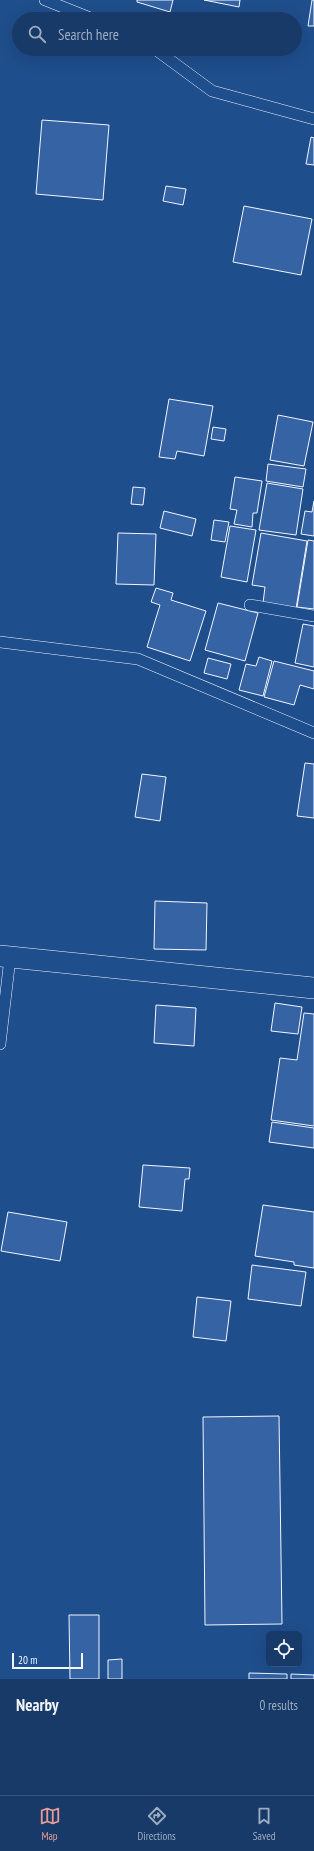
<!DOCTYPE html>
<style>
:root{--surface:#173a69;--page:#20416f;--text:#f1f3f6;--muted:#9eadc0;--line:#36547d;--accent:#e69b98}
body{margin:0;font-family:"PT Sans Narrow",sans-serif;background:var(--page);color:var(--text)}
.controls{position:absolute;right:12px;bottom:12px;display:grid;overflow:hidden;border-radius:6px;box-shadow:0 4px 16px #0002}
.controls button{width:36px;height:36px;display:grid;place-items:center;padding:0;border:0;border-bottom:1px solid var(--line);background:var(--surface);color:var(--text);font:20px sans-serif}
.scale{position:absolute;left:12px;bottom:10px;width:71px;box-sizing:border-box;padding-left:4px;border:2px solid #f2f6ff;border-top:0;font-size:11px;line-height:14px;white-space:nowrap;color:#f2f6ff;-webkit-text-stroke:3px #1f4e8c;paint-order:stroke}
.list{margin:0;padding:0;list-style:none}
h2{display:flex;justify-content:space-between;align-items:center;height:52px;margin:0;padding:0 16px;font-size:17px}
h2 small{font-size:13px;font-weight:400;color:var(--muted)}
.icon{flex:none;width:22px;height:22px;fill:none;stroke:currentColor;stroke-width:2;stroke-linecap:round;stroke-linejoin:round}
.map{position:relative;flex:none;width:314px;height:1679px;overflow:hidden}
.search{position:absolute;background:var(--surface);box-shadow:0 4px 16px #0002;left:12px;right:12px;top:12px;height:44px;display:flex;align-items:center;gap:10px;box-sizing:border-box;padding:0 14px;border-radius:22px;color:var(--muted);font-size:15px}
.sheet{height:116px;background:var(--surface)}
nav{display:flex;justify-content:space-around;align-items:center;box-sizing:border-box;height:56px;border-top:1px solid var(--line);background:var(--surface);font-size:11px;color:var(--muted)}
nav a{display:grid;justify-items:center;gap:2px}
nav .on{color:var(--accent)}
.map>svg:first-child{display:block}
.building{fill:#3563a3;stroke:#f2f6ff}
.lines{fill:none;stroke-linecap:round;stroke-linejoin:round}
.lane-casing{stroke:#f2f6ff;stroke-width:12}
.street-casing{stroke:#f2f6ff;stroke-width:22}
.lane{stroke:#1f4e8c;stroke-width:11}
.street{stroke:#1f4e8c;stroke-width:21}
</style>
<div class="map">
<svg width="314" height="1679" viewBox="0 0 314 1679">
<rect width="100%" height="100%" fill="#1f4e8c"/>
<path class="building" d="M137,0H173L170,12L137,2Z
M204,0H240L239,7Z
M312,0H314V26H308Z
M42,120L109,125L103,200L36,194Z
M311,137L314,138V165L306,164Z
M166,186L186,189L183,205L163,201Z
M244,206L312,219L301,275L233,262Z
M169,399L213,406L204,456L177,451L175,459L159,457Z
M278,415L313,422L304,466L270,460Z
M213,427L226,429L224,441L211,439Z
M268,464L306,469L303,487L266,481Z
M235,477L262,481L257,513H253L252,527L234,524L237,510L230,509Z
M267,483L303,489L296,535L259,530Z
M133,487L145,488L143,505L131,504Z
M314,501V536L301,534L305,511L312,512Z
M164,511L196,519L192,536L160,528Z
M214,520L229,522L225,542L211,540Z
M230,526L256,530L247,582L221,577Z
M118,533L156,534L154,585L116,584Z
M261,533L307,541L296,609L263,603L265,587L252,585Z
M308,540L314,541V609L297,607Z
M156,588L173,593L171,600L206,611L190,661L147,647L160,605L151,602Z
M218,603L258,613L245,661L205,650Z
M303,624L314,626V667L295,663Z
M259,657L272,661L263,696L239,690L246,664L256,666Z
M208,658L231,664L227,679L204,673Z
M274,661L314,671V689L300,685L294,705L264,697Z
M305,763L314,764V818L297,816Z
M142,774L166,777L160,821L135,817Z
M155,901L207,903L206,950L154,949Z
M275,1003L302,1007L298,1034L271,1031Z
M156,1005L196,1008L194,1046L154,1043Z
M304,1013L314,1014V1126L271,1120L280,1058L297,1060Z
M272,1122L314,1128V1148L269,1142Z
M143,1165L190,1168L189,1179H185L182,1211L139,1207Z
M263,1205L314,1212V1268L294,1265V1262L255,1256Z
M8,1212L67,1222L60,1261L1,1251Z
M252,1265L306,1272L301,1306L248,1299Z
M197,1297L231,1301L226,1341L193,1337Z
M279,1416L282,1624L205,1625L203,1417Z
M69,1615H99V1679H70Z
M122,1659V1679H108V1660Z
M249,1673L287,1674V1679H249Z
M291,1674L314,1675V1679H291Z"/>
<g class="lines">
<g class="lane-casing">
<path id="lane" d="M45,0L93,19
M155,49L212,91L314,119
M250,605L314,616
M0,642L138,659L314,733
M0,1044L10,958"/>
</g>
<g class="street-casing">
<path id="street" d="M0,956L314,988"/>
</g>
<use href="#lane" class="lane"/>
<use href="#street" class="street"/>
</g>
</svg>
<div class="controls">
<button><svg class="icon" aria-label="locate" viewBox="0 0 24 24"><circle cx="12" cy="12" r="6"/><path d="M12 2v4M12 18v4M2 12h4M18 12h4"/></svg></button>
</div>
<div class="scale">20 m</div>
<div class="search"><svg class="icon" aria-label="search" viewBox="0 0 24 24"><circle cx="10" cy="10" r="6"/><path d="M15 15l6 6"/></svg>Search here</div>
</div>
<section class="sheet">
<h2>Nearby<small>0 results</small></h2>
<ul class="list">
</ul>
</section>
<nav>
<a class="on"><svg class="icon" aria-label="map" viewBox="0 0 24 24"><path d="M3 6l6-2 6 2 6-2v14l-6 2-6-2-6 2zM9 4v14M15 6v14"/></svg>Map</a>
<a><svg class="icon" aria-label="directions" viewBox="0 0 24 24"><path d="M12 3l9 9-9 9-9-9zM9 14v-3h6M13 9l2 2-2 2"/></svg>Directions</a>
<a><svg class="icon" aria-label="saved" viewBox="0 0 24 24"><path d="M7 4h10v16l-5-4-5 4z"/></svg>Saved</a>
</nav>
